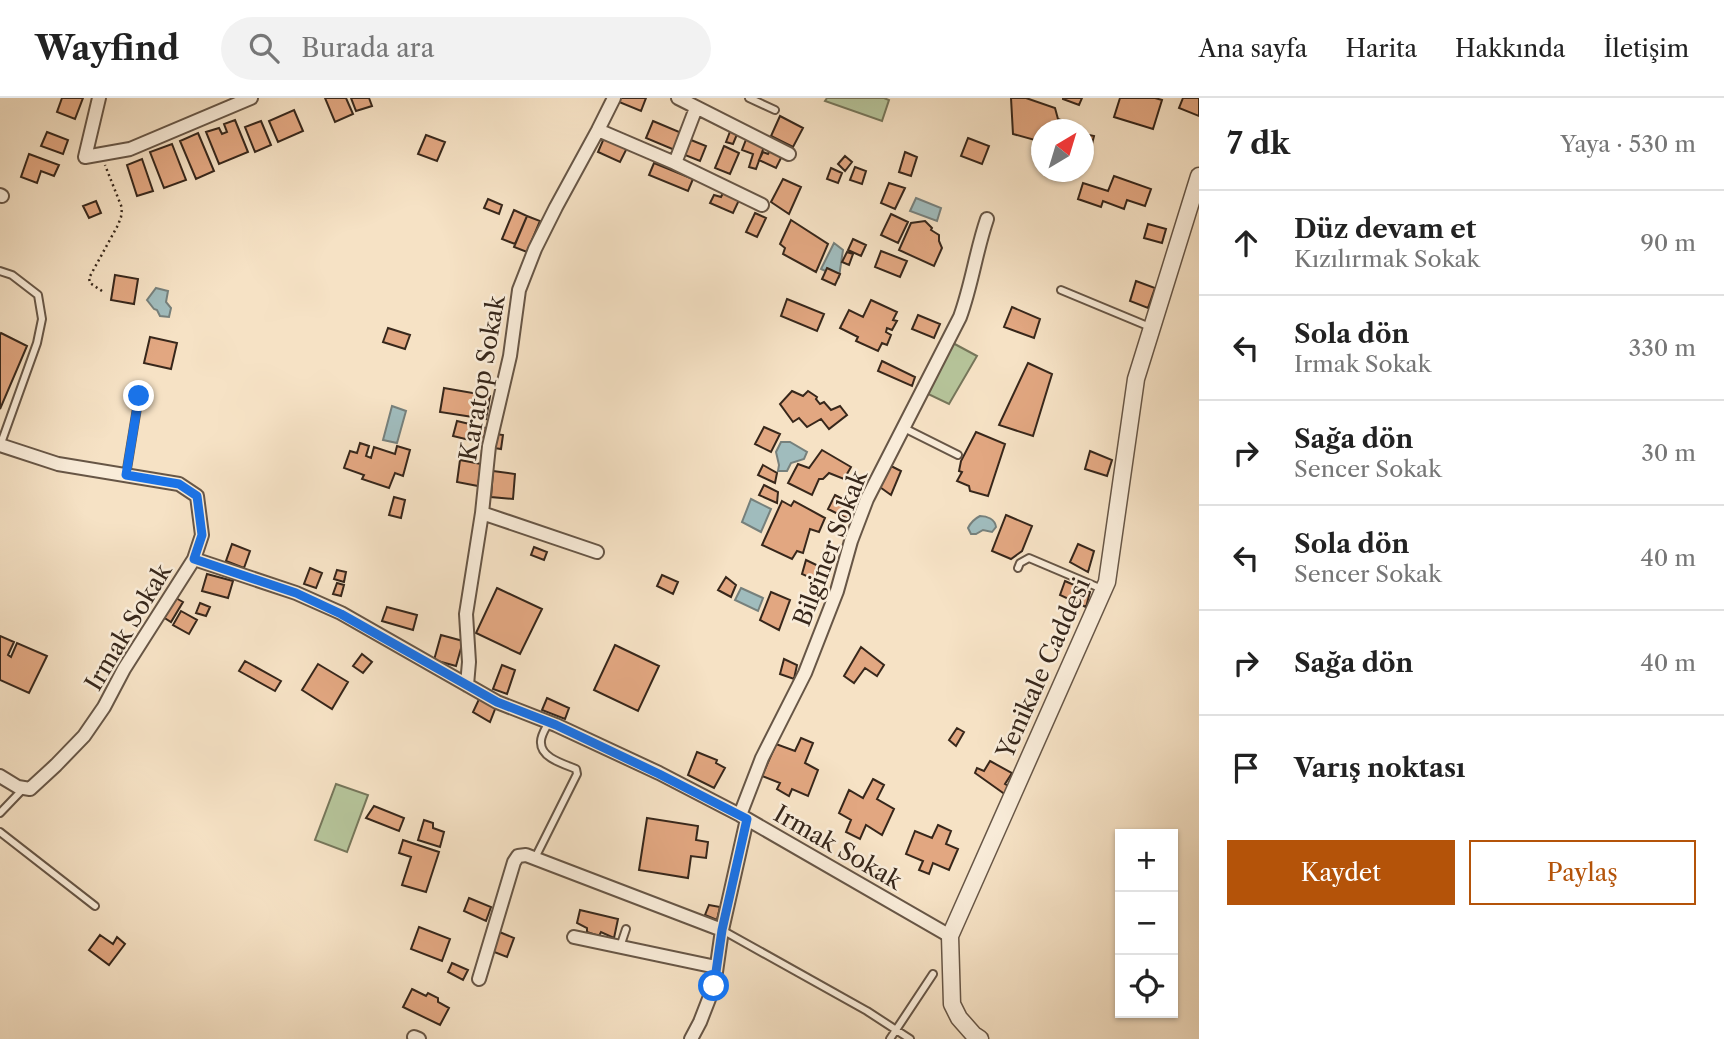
<!DOCTYPE html>
<html lang="tr">
<meta charset="utf-8">
<style>
:root{--surface:#fff;--page:#f2f2f2;--text:#222;--muted:#767676;--line:#e0e0e0;--accent:#b45309}
body{margin:0;font-family:"Libre Caslon Text",serif;background:var(--page);color:var(--text)}
.controls{position:absolute;right:21px;bottom:21px;display:grid;overflow:hidden;border-radius:0px;box-shadow:0 2px 5px #0004}
.controls button{width:63px;height:63px;display:grid;place-items:center;padding:0;border:0;border-bottom:2px solid var(--line);background:var(--surface);color:var(--text);font:35px sans-serif}
.compass{position:absolute;left:1031px;top:21px;width:63px;height:63px;border-radius:50%;background:var(--surface);box-shadow:0 2px 5px #0004;rotate:38deg}
.stop{position:absolute;width:21px;height:21px;margin:-16px;border:5px solid #1a73e8;border-radius:50%;background:#fff}
.stop.end{background:#1a73e8;border-color:#fff;box-shadow:0 2px 7px #0008}
.list{margin:0;padding:0;list-style:none}
h2{display:flex;justify-content:space-between;align-items:center;height:91px;margin:0;padding:0 28px;font-size:30px}
h2 small{font-size:23px;font-weight:400;color:var(--muted)}
.list li{display:grid;grid-template-columns:46px 1fr auto;gap:21px;align-items:center;box-sizing:border-box;height:105px;padding:0 28px;border-top:2px solid var(--line)}
.list b{display:block;font-size:26px;white-space:nowrap}
.list p{margin:0;font-size:23px;white-space:nowrap;color:var(--muted)}
.list em{font-size:23px;font-style:normal;color:var(--muted)}
.actions{display:flex;gap:14px;padding:21px 28px}
.actions a{flex:1;padding:16px 0;border:2px solid var(--accent);border-radius:0px;text-align:center;font-size:24px;color:var(--accent)}
.actions .main{background:var(--accent);color:#fff}
.icon{flex:none;width:38px;height:38px;fill:none;stroke:currentColor;stroke-width:2;stroke-linecap:round;stroke-linejoin:round}
.map{position:relative;flex:none;width:1199px;height:941px;overflow:hidden}
header{display:flex;align-items:center;gap:42px;box-sizing:border-box;height:98px;padding:0 35px;background:var(--surface);border-bottom:2px solid var(--line)}
header strong{font-size:33px}
nav{display:flex;gap:38px;margin-inline-start:auto;font-size:24px}
.search{width:490px;height:63px;background:var(--page);display:flex;align-items:center;gap:18px;box-sizing:border-box;padding:0 24px;border-radius:38px;color:var(--muted);font-size:26px}
main{display:flex}
aside{flex:1;background:var(--surface)}
.map>svg:first-child{display:block}
.green{fill:#b6c49a;stroke:#76765a;stroke-width:2}
.water{fill:#a0bcbd;stroke:#76807c;stroke-width:2}
.building{fill:#e2a781;stroke:#37271b;stroke-width:2}
.lines{fill:none;stroke-linecap:round;stroke-linejoin:round}
.service-casing{stroke:#675646;stroke-width:10}
.minor-casing{stroke:#675646;stroke-width:16}
.tertiary-casing{stroke:#675646;stroke-width:19}
.path{stroke:#37271b;stroke-width:2.5;stroke-dasharray:2 3.5;stroke-linecap:butt}
.service{stroke:#f9ecd9;stroke-width:6}
.minor{stroke:#f9ecd9;stroke-width:12}
.tertiary{stroke:#f9ecd9;stroke-width:16}
.route{stroke:#1a73e8;stroke-width:9}
.labels{text-anchor:middle;dominant-baseline:central;stroke-width:5;stroke-linejoin:round;paint-order:stroke}
.street-label{font-size:24px;fill:#37271b;stroke:#f9ecd9}
</style>
<header>
<strong>Wayfind</strong>
<div class="search"><svg class="icon" aria-label="search" viewBox="0 0 24 24"><circle cx="10" cy="10" r="6"/><path d="M15 15l6 6"/></svg>Burada ara</div>
<nav><a>Ana sayfa</a><a>Harita</a><a>Hakkında</a><a>İletişim</a></nav>
</header>
<main>
<div class="map">
<svg width="1199" height="941" viewBox="0 0 1199 941">
<rect width="100%" height="100%" fill="#f6e2c5"/>
<filter id="stains"><feTurbulence type="fractalNoise" baseFrequency=".00286" numOctaves="4"/><feColorMatrix values="0 0 0 0 .2 0 0 0 0 .09 0 0 0 0 .02 0 0 0 .5 -.17"/></filter>
<radialGradient id="worn" r=".72"><stop offset=".6" stop-color="#630" stop-opacity="0"/><stop offset="1" stop-color="#630" stop-opacity=".3"/></radialGradient>
<path class="green" d="M827,0H884L889,2L882,23L825,3Z
M951,244L977,258L949,306L924,294Z
M336,686L368,697L347,754L315,742Z"/>
<path class="water" d="M916,100L941,110L937,123L910,113Z
M834,145L843,152L839,179L821,171Z
M156,190L168,193L166,204L171,210L169,219L160,218L157,212L154,211L147,202Z
M392,308L406,313L397,345L383,342Z
M781,344H790L807,354L804,361L791,365L787,373H778L779,367L776,354Z
M751,401L771,411L761,434L742,424Z
M980,418C987,418 995,421 996,429L992,434L983,432L976,436H971L968,430C971,424 974,421 980,418Z
M741,490L763,500L758,513L735,502Z"/>
<path class="building" d="M62,0H83L75,21L57,14Z
M325,0H346L353,16L335,24Z
M351,0H369L372,8L356,13Z
M620,0H646L641,13L619,4Z
M1011,0H1026L1055,10L1058,21L1073,27L1074,32H1042V44L1013,36Z
M1063,0H1082L1079,7L1063,1Z
M1120,0H1155L1162,2L1153,31L1114,19Z
M1183,0H1199V18L1179,10Z
M294,12L303,33L278,44L269,23Z
M780,18L803,30L793,49L771,38Z
M235,22L248,54L219,66L206,34L219,30L222,36L227,34L224,26Z
M261,23L271,47L255,54L245,29Z
M653,23L684,36L677,53L646,40Z
M731,31L738,34L733,46L726,44Z
M47,34L68,42L63,56L41,48Z
M198,35L214,73L196,81L180,43Z
M1084,36L1094,38L1089,58L1084,56Z
M426,37L445,44L437,63L418,56Z
M747,39L765,46L756,71L749,69L753,56L742,52Z
M604,40L627,50L620,64L598,54Z
M968,40L989,48L982,66L961,58Z
M691,42L706,48L700,63L685,57Z
M172,46L186,82L164,90L150,54Z
M724,48L739,55L730,76L715,70Z
M771,51L783,56L776,70L759,62L763,54L768,56Z
M905,54L917,59L911,78L899,74Z
M29,56L59,67L54,78L41,73L37,85L21,79Z
M845,58L852,64L845,73L838,66Z
M142,61L153,93L137,98L127,67Z
M654,65L693,81L688,93L649,77Z
M855,69L866,73L862,86L850,82Z
M831,70L842,75L838,85L827,81Z
M1114,78L1151,91L1145,108L1127,102L1124,111L1103,103L1101,109L1078,101L1083,85L1108,93Z
M783,81L801,89L789,116L771,104Z
M889,85L905,90L895,111L881,105Z
M724,93L740,100L733,115L710,105L714,97L721,99Z
M488,101L502,107L499,116L484,110Z
M96,103L101,115L89,120L83,108Z
M514,112L527,118L515,146L502,141Z
M755,115L766,120L757,139L746,134Z
M891,116L908,124L898,145L881,137Z
M527,118L540,123L527,154L514,149Z
M791,122L828,146L816,174L783,156L785,150L780,146Z
M925,123L932,130L931,132L939,137V143L942,150L934,168L899,152L911,125Z
M1148,126L1166,131L1162,145L1144,140Z
M853,141L866,147L861,158L848,152Z
M881,153L907,163L900,179L875,169Z
M847,154L853,156L849,167L842,164Z
M827,170L840,176L835,187L822,181Z
M115,177L138,181L134,206L111,202Z
M1136,183L1155,190L1148,210L1130,203Z
M787,201L824,216L817,233L781,218Z
M871,202L897,214L893,222L897,223L892,232L887,230L886,234L891,237L887,247L882,245L878,253L856,243L858,239L840,230L849,212L863,219Z
M1012,209L1040,221L1034,240L1004,229Z
M918,217L940,226L934,240L912,231Z
M388,230L410,237L405,251L383,244Z
M1,235L27,248L0,311V237Z
M150,239L177,245L171,271L144,265Z
M882,263L915,279L912,288L878,273Z
M1028,265L1052,276L1033,338L999,327Z
M444,290L490,298L486,321L440,314Z
M792,293L803,298L808,293L817,299L816,301L820,306L824,304L831,312L840,308L847,317L829,331L821,321L807,329L799,320L793,324L780,306Z
M457,323L486,330L482,345L453,338Z
M764,329L780,336L771,354L755,346Z
M976,334L1005,346L988,398L970,393L969,388L957,383L962,374L959,373L961,363Z
M496,336L503,337L501,351L494,350Z
M360,345L369,348L366,358L371,360L374,349L395,356L397,348L410,352L403,378L395,375L389,390L362,381L364,377L344,370L350,353L357,355Z
M822,352L851,369L844,381L829,375L823,381H819L812,397L788,385L798,366L809,370Z
M1090,353L1112,362L1107,378L1085,371Z
M460,362L481,366L478,388L457,384Z
M887,366L901,373L891,397L877,387Z
M763,367L777,375L775,385L758,377Z
M493,373L515,376L513,401L491,399Z
M764,387L778,394L777,405L759,397Z
M835,397L854,407L850,422L828,411Z
M394,399L405,402L401,420L389,417Z
M782,403L791,408L794,403L825,420L819,434L810,431L803,455L797,453L792,461L762,447Z
M1006,417L1032,428L1022,453L1011,461L992,453Z
M232,446L250,453L244,470L226,463Z
M1078,446L1094,453L1088,474L1070,464Z
M534,449L547,454L544,462L531,457Z
M806,462L831,474L826,487L802,476Z
M310,470L322,475L316,490L304,486Z
M337,472L346,474L344,484L334,481Z
M207,476L233,483L228,500L202,493Z
M662,477L678,484L673,496L657,488Z
M726,479L736,487L731,499L718,492Z
M1065,483L1090,494L1086,509L1060,497Z
M337,485L344,487L341,498L333,496Z
M497,490L542,511L520,556L476,535Z
M771,494L790,502L779,532L760,522Z
M174,499L183,504L171,524L163,519Z
M200,505L210,509L206,518L196,515Z
M387,509L417,517L413,532L382,523Z
M181,513L197,522L189,536L173,527Z
M441,537L463,543L456,568L434,562Z
M0,538L14,544L8,557L11,559L17,545L47,558L29,595L0,582Z
M615,547L659,568L638,613L594,592Z
M861,549L884,567L877,578L865,570L854,585L844,578Z
M362,556L372,564L363,575L353,568Z
M784,561L797,567L794,581L780,576Z
M245,563L281,583L275,593L239,573Z
M318,566L348,584L332,611L302,592Z
M502,567L515,572L507,596L493,591Z
M480,599L497,606L490,624L473,614Z
M547,600L569,610L565,621L542,612Z
M957,630L964,634L956,648L949,642Z
M801,640L813,645L805,665L818,672L808,698L792,691L789,698L777,691L780,685L762,678L776,646L795,653Z
M697,654L717,662L716,665L725,670L714,690L688,677Z
M990,663L1012,675L1005,686L1010,689L1006,697L975,675L977,670L984,673Z
M873,681L884,687L877,701L894,711L882,737L866,727L860,741L846,734L851,722L839,715L849,692L863,700Z
M374,708L404,720L399,733L366,720Z
M647,720L698,728L696,742L708,744L706,760L691,758L688,780L639,772Z
M424,722L433,725V730L444,734L440,749L418,742Z
M938,727L951,733L946,746L958,751L949,772L933,765L929,776L919,772L923,763L906,756L915,733L932,740Z
M403,742L439,754L426,794L402,787L411,759L399,755Z
M469,800L491,809L486,823L464,813Z
M709,807L720,809L717,822L705,817Z
M580,812L618,821L614,840L601,834L599,838L587,834V830L577,825Z
M419,829L450,841L442,863L411,851Z
M497,833L514,840L507,859L489,852Z
M100,837L113,846L117,839L125,846L109,867L89,852Z
M452,865L468,872L463,882L448,874Z
M412,891L426,898L428,895L438,900V904L449,910L440,927L403,909Z"/>
<g class="lines">
<g class="service-casing">
<path id="service" d="M749,0L775,12
M0,173L12,177L38,197L42,221L37,245L0,348
M1061,192L1150,229
M904,330L958,357
M126,377L139,298
M1018,470L1020,465L1029,460L1102,491
M0,715L23,691
M0,734L95,808
M535,760L577,676L576,671C564,666 541,660 541,645C540,638 546,630 549,624
M722,832L867,913L910,941
M620,849L626,831
M890,941L933,876"/>
</g>
<g class="minor-casing">
<path id="minor" d="M99,0L85,59L130,51L251,0
M678,0L789,56
M598,32L675,65L762,107
M675,65L696,10
M0,97L2,98
M0,347L58,366L179,386L197,398L202,437L194,461
M482,415L597,454
M467,587L469,564L466,516L482,415L489,348L510,258L519,192L535,151L556,109L598,32L614,0
M0,678L18,689L30,691L56,667L84,638L104,609L124,571L194,461L296,495L341,515L497,604L556,627L659,675L740,717L950,838
M740,717L762,660L805,575L837,493L851,443L867,401L960,219C972,186 976,153 987,121
M574,839L716,869
M479,881L514,764L518,758L526,757L722,832
M414,939L419,941
M691,941L700,924L714,888L722,832L747,721"/>
</g>
<g class="tertiary-casing">
<path id="tertiary" d="M980,941L974,937L959,920L952,906L950,838L1107,484L1136,281L1199,78"/>
</g>
<path class="path" d="M102,193L90,185L89,180L118,127L121,119L122,110L105,67"/>
<use href="#service" class="service"/>
<use href="#minor" class="minor"/>
<use href="#tertiary" class="tertiary"/>
</g>
<g class="lines">
<path class="route" d="M139,298L126,377L179,386L197,398L202,437L194,461L296,495L341,516L497,604L556,627L659,676L747,721L722,832L714,888"/>
</g>
<g class="labels">
<g class="street-label">
<text transform="translate(482 280) rotate(-80)">Karatop Sokak</text>
<text transform="translate(830 450) rotate(-69)">Bilginer Sokak</text>
<text transform="translate(128 529) rotate(-59)">Irmak Sokak</text>
<text transform="translate(1043 570) rotate(-66)">Yenikale Caddesi</text>
<text transform="translate(838 749) rotate(30)">Irmak Sokak</text>
</g>
</g>
<rect width="100%" height="100%" filter="url(#stains)"/>
<rect width="100%" height="100%" fill="url(#worn)"/>
</svg>
<div class="controls">
<button>+</button>
<button>−</button>
<button><svg class="icon" aria-label="locate" viewBox="0 0 24 24"><circle cx="12" cy="12" r="6"/><path d="M12 2v4M12 18v4M2 12h4M18 12h4"/></svg></button>
</div>
<svg class="compass" viewBox="-18 -18 36 36"><path d="M0-13l5 13h-10z" fill="#e53935"/><path d="M0 13l5-13h-10z" fill="#767676"/></svg>
<div class="stop" style="left:714px;top:888px"></div>
<div class="stop end" style="left:139px;top:298px"></div>
</div>
<aside>
<h2>7 dk<small>Yaya · 530 m</small></h2>
<ul class="list">
<li><svg class="icon" aria-label="ahead" viewBox="0 0 24 24"><path d="M12 20V5M6 11l6-6 6 6"/></svg><div><b>Düz devam et</b><p>Kızılırmak Sokak</p></div><em>90 m</em></li>
<li><svg class="icon" aria-label="left" viewBox="0 0 24 24"><path d="M17 20v-9H6M10 6l-5 5 5 5"/></svg><div><b>Sola dön</b><p>Irmak Sokak</p></div><em>330 m</em></li>
<li><svg class="icon" aria-label="right" viewBox="0 0 24 24"><path d="M7 20v-9h11M14 6l5 5-5 5"/></svg><div><b>Sağa dön</b><p>Sencer Sokak</p></div><em>30 m</em></li>
<li><svg class="icon" aria-label="left" viewBox="0 0 24 24"><path d="M17 20v-9H6M10 6l-5 5 5 5"/></svg><div><b>Sola dön</b><p>Sencer Sokak</p></div><em>40 m</em></li>
<li><svg class="icon" aria-label="right" viewBox="0 0 24 24"><path d="M7 20v-9h11M14 6l5 5-5 5"/></svg><div><b>Sağa dön</b></div><em>40 m</em></li>
<li><svg class="icon" aria-label="arrive" viewBox="0 0 24 24"><path d="M6 21V4h12l-3 4 3 4H6"/></svg><div><b>Varış noktası</b></div></li>
</ul>
<div class="actions"><a class="main">Kaydet</a><a>Paylaş</a></div>
</aside>
</main>
